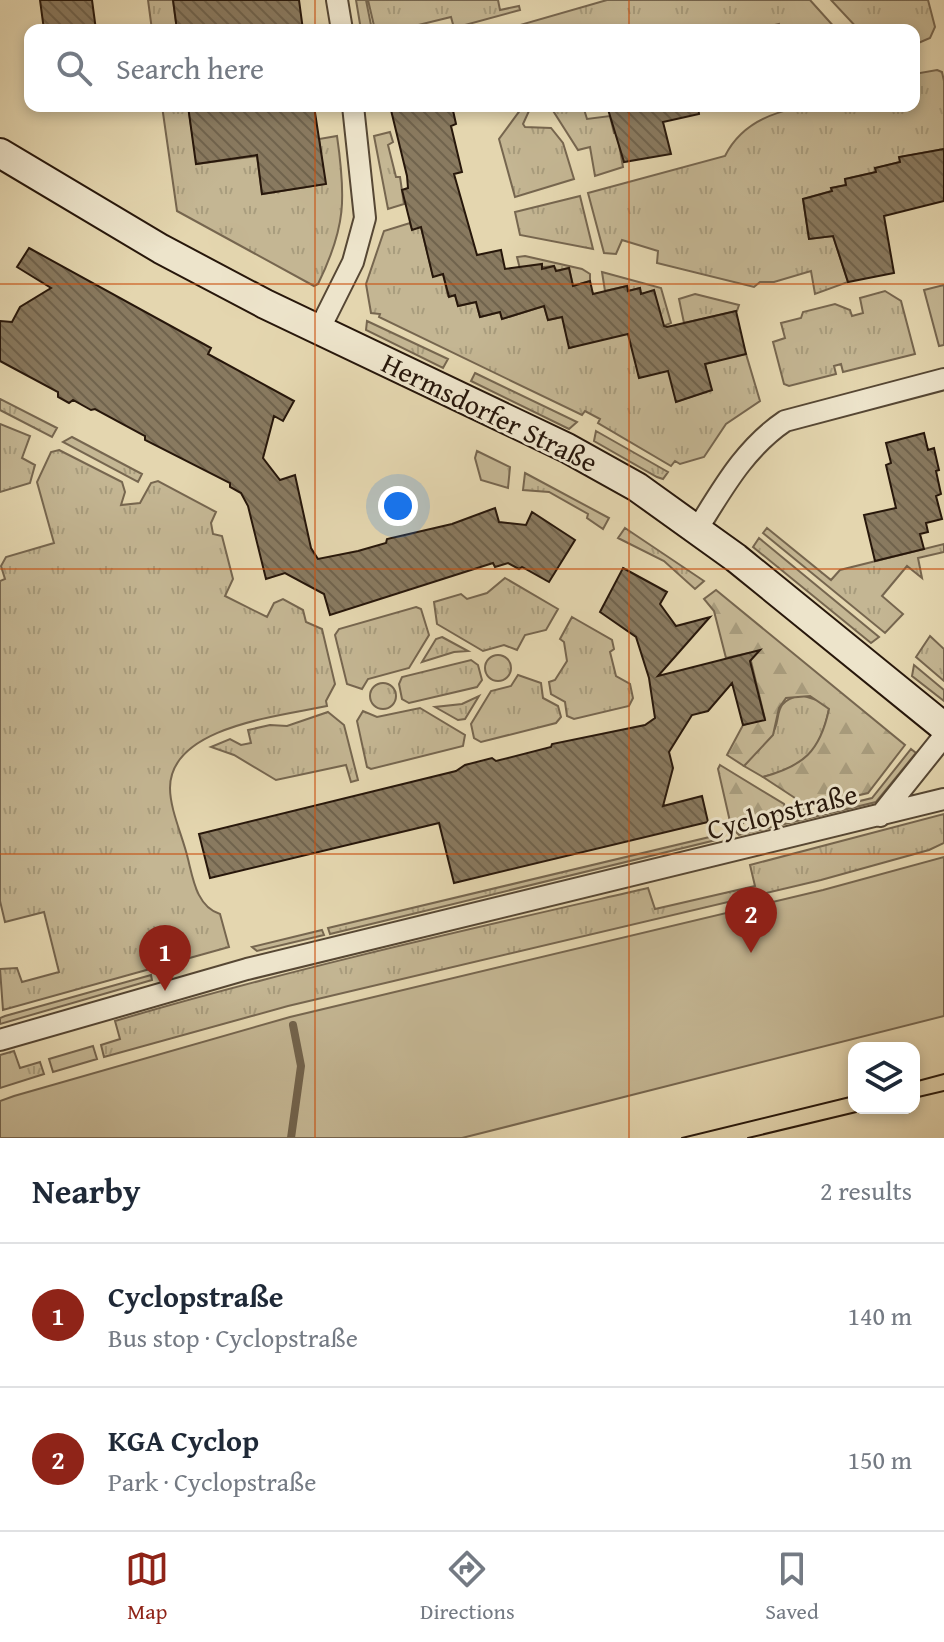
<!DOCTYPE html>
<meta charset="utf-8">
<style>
:root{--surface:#fff;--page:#f2f2f3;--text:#1f2937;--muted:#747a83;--line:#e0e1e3;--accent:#8f2418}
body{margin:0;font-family:"Gentium Book Plus",serif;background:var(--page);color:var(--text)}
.controls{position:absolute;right:24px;bottom:24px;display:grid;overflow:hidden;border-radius:16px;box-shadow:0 4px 12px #0003}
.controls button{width:72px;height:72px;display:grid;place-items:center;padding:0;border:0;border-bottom:2px solid var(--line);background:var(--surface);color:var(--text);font:40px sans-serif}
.you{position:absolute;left:398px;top:506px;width:28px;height:28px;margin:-20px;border:6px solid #fff;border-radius:50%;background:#1a73e8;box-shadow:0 0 0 12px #1a73e833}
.badge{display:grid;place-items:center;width:52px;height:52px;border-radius:50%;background:var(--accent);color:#fff;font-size:26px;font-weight:700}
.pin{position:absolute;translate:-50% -66px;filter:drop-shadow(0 2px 4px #0008)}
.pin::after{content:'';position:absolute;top:42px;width:28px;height:24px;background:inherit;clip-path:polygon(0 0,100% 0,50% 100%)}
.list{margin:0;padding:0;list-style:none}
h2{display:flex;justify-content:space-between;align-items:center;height:104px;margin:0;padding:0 32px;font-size:34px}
h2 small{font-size:26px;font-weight:400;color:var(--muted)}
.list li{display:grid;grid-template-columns:52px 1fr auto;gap:24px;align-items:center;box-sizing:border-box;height:144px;padding:0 32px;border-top:2px solid var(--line)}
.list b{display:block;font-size:30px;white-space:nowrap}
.list p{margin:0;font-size:26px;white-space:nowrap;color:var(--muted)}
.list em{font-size:26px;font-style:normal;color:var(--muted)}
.icon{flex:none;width:44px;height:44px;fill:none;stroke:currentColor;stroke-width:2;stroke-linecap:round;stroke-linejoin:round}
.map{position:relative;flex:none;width:944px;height:1138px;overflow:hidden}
.search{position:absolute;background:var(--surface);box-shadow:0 4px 12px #0003;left:24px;right:24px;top:24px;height:88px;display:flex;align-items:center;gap:20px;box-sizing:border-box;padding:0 28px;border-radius:16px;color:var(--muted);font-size:30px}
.sheet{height:392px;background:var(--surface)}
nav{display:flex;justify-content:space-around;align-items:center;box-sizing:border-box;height:112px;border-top:2px solid var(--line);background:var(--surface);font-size:22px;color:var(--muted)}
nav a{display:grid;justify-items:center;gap:4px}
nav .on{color:var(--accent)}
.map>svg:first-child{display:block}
.grass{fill:url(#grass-tufts);stroke:#76664f;stroke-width:2}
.forest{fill:url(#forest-firs);stroke:#76664f;stroke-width:2}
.garden{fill:#c4b693;stroke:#76664f;stroke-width:2}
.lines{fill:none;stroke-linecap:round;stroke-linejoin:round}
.stream{stroke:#72634c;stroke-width:8}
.building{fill:url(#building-back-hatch);stroke:#27170b;stroke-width:2}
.street-casing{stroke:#564734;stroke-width:24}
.secondary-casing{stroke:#27170b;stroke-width:32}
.street{stroke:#ede4cb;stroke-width:20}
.secondary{stroke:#ede4cb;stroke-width:28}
.tram{stroke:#27170b;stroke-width:2}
.grid{fill:none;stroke:#cb4f0c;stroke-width:2;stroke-opacity:0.55}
.labels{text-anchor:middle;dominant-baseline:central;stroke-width:6;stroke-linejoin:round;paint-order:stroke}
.street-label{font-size:28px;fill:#27170b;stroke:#ede4cb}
</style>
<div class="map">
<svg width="944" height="1138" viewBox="0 0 944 1138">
<defs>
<pattern id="grass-tufts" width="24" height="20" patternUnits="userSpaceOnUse" patternTransform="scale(2)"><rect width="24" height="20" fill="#c4b693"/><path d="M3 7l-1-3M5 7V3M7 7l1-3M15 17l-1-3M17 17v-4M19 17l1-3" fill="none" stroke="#a89c7d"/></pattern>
<pattern id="forest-firs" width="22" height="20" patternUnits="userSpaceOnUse" patternTransform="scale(2)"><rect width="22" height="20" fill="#c4b693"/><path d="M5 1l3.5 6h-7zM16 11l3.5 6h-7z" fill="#a89c7d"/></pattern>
<pattern id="building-back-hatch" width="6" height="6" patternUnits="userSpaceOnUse" patternTransform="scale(2)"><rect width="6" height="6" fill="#897a60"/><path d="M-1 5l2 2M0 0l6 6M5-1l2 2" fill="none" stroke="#70634d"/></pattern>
</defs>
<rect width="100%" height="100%" fill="#e4d6af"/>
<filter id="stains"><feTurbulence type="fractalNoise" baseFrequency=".0025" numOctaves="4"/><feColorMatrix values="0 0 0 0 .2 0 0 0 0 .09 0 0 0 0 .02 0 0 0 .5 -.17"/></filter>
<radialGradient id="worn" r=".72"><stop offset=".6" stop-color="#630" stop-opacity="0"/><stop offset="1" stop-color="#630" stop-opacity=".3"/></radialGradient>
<path class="grass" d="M148,0H173L177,30H152Z
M356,0H366L372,30H361Z
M368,0H498L500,10L519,6L520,10L454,28L451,17L398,30H375Z
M607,0H810L837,30H781L779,24L754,30H503Z
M831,0H928L935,27L930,38L916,44L914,30H859Z
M937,70L942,72L944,81V149L900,157V162L876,168V172L845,179L846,185L831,188L832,191L803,199L809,239L833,236L848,282L815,294L811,271L774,282H760L754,287L657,263L658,251L622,240L616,254L604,253L588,193L725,156C758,90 854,106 914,106V74Z
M162,106H188L197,164L257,156L262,194L325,184L319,139L337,136C346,198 346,227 318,284L314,286L177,211Z
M550,106H583L587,119L610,116L614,133H617L623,167L595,176L590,147L578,150Z
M521,109L529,111L523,124L525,127L551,128L563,143L574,179L515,197L499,139Z
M390,132L393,142L388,145L396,177H400L404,204L388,209L374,136Z
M580,196L593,249L520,235L515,212Z
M410,223L412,229L421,227L433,276L443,274L448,296L455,295L458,306L476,302L480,317L500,312L502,319L544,306L548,320L566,316L564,325L570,348L629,329L639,377L670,365L676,402L711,390L705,364L717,361L715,356L728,358L746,354L760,401L726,424L704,457L680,464L675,461L671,466L598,423L600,419L585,411L582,415L379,317L380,314L371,313L366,284L384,231Z
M525,256L582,269L590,274V281L573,286L569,268L556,271L554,266L520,269L517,257Z
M602,272L661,288L671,323L661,327L654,291L641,294L640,288L628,291L627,286L605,291Z
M885,291L901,301L915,354L843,372L841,364L834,366L836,374L789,386L784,384L773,342L785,338L781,323L801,318L803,312L835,304L850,310L852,316L863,313L860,298Z
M695,294L739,305L737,311L684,323L679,299Z
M367,321L448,359L443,368L366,330Z
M475,373L577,422L569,429L471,381Z
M0,399L57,428L52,437L0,410Z
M0,424L30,436L22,458L35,465L30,483L0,492Z
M596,431L668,472L663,479L657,477L594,441Z
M72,437L142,474L138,482L63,442Z
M59,450L122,482L125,492L121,505L140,503L151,483L158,481L216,512L211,523L213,534L222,536L233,579L225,596L267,617L274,603L283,599L303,610L306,622L322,629L335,684L326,701L327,706C282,716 170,726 170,788C170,810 183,837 188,859C193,879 197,907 220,914L229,947L3,1010L0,969L17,968L22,982L59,972L44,912L5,922L0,901V581L5,579L1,566L6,557L54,543L37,482L51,452Z
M477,451L510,467L508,488L481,480L475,458Z
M525,473L609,518L603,529L587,518L588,514L549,492L523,490Z
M625,528L704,581L695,589L664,561L618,538Z
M767,528L831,580L840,570L944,544V552L918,558L922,578L907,566L882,596L903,614L885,633L763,533Z
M759,538L879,637L871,643L753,547Z
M505,578L558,609L546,630L525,635L517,650L504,645L483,651L437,624L434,602L461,594L467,599L487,593Z
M416,607L421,609L429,635L409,668L368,679L362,689L347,684L335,635L339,629Z
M572,617L612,640L614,649L610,652L616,676L630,684L633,698L629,706L574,719L567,716L565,702L551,694L549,682L555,680L567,661L564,642L560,639Z
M930,636L944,649V681L916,657Z
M442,637L468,651L454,652L422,662L436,639Z
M485 668a13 13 0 1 1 26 0a13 13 0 1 1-26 0Z
M471,660L478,665L482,680L477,687L409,703L402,699L399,684L402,677Z
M914,665L944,690V701L912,676Z
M518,675L541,683L543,698L558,706L561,717L556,723L481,742L474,738L471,724L491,691L511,686Z
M370 696a13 13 0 1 1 26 0a13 13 0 1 1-26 0Z
M801,695L823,702L829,709C820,754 804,766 763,777L744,766C752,756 762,747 770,737C785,719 768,703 801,695Z
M479,696L465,719L458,720L435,707L462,704Z
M420,708L465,735L463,746L371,769L367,767L357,721L363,711L377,717Z
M328,712L344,725L358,780L351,782L346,765L276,780L234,755L211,747L230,739L241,745L251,743L248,730L270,725L287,726Z
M911,749L916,753L876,802L739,835L735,831L872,798Z
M944,814V843L929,850L821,880L288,1006L104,1057L101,1045L120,1039L115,1021C291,969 470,929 648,888L655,909L755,886L750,865Z
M714,836L716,840L330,934L328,928Z
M322,930L324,935L257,951L252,947Z
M151,975L152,980L0,1024V1018L5,1016Z
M93,1046L97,1059L53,1072L49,1059Z
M14,1051L20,1068L40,1062L44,1074L0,1088V1055Z"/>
<path class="forest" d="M716,590L905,745L868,793L797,810L795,798L763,777C803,766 820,752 829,709L810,696L786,698L779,708L773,735L744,766L727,755L743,725L765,719L749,653L726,658L714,611L704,599Z
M720,765L784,804L786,813L731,826L718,769Z"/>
<path class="garden" d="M944,285V345L939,346L924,290Z
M944,857V1016L462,1138H0V1101L14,1096L290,1017L823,890Z"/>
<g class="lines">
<path class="stream" d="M291,1138L301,1066L293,1025"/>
</g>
<path class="building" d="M40,0H92L96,30H44Z
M173,0H299L303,30H177Z
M188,106H314L326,184L262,194L257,155L196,164Z
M390,106H452L456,124L451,126L462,172L454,174L477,255L501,250L505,269L542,264V269L554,266L556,271L569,268L573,286L590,281L593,294L627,286L628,291L640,288L641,294L654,290L664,326L667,327L736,311L746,354L705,364L712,390L676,402L668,371L639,378L628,334L569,348L562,317L548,320L544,306L502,319L500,312L480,317L476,302L458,306L455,295L449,297L443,274L433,277L421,227L412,230L402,190L408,188L407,176Z
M607,106H698L699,114L663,122L671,154L624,162Z
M944,149V201L884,216L894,273L848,282L833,236L809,239L803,199L832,191L831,188L846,185L845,179L876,172L875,168L900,162L899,157Z
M29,248L211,348L208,354L294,401L283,421L274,416L263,458L280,480L295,475L311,548L318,559L358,551L386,543L387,539L452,524L495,508L499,522L526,525L532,512L575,540L549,582L522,567L519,569L508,563L495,567L493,563L330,615L324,594L285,573L266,579L248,506L241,493L230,487V483L145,440V436L95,409L91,410L73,400L69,403L58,397V392L0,361V321L12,322L20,307L51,288L17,267Z
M924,433L928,450L934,448L939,470L936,471L941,494L936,496L942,519L926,523L928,532L920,534L924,549L875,561L864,515L896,508L886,465L891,463L886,443Z
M623,568L667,592L660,604L676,626L710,617L658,676L760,650L750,661L765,720L743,725L732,683L708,711L692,715L669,752L673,768L663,806L702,796L708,822L454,883L439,823L210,878L199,834L456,771L465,765L492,758L496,761L551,747L552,744L645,725L655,718L649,678L636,637L600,612Z"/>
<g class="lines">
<g class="street-casing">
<path id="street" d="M337,0L342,30
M319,330L353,262L365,218L353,106
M698,528C723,488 745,448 785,421L944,379
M880,816L944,736
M0,1040L247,969L944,799"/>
</g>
<g class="secondary-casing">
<path id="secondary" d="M0,153L161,249L265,304L567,448L637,487L736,558L944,727"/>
</g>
<use href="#street" class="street"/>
<use href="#secondary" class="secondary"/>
<path class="tram" d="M914,1082L944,1074
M914,1098L944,1091
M682,1138L854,1096
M748,1138L873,1108"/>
</g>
<path class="grid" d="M315,0V30M629,0V30M315,106V1138M629,106V1138M0,284H944M0,569H944M0,854H944"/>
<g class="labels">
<g class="street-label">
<text transform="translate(490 412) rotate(26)">Hermsdorfer Straße</text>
<text transform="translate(782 811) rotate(-14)">Cyclopstraße</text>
</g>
</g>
<rect width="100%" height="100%" filter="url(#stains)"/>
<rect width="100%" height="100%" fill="url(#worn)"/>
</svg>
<div class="controls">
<button><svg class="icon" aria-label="layers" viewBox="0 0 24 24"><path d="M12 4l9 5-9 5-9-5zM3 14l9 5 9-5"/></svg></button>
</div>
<div class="you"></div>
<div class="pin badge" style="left:165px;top:991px">1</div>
<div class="pin badge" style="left:751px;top:953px">2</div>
<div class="search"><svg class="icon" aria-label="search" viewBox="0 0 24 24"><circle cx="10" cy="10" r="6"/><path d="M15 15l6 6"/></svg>Search here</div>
</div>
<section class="sheet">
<h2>Nearby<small>2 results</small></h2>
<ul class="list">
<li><span class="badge">1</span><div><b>Cyclopstraße</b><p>Bus stop · Cyclopstraße</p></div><em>140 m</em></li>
<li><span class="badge">2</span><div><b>KGA Cyclop</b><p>Park · Cyclopstraße</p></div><em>150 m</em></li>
</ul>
</section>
<nav>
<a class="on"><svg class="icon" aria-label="map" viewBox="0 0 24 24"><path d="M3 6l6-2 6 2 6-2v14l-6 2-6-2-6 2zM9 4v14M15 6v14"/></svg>Map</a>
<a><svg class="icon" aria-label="directions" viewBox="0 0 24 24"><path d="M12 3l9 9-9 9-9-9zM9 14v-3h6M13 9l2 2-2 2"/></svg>Directions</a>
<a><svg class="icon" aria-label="saved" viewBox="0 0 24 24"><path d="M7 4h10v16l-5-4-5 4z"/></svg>Saved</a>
</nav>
